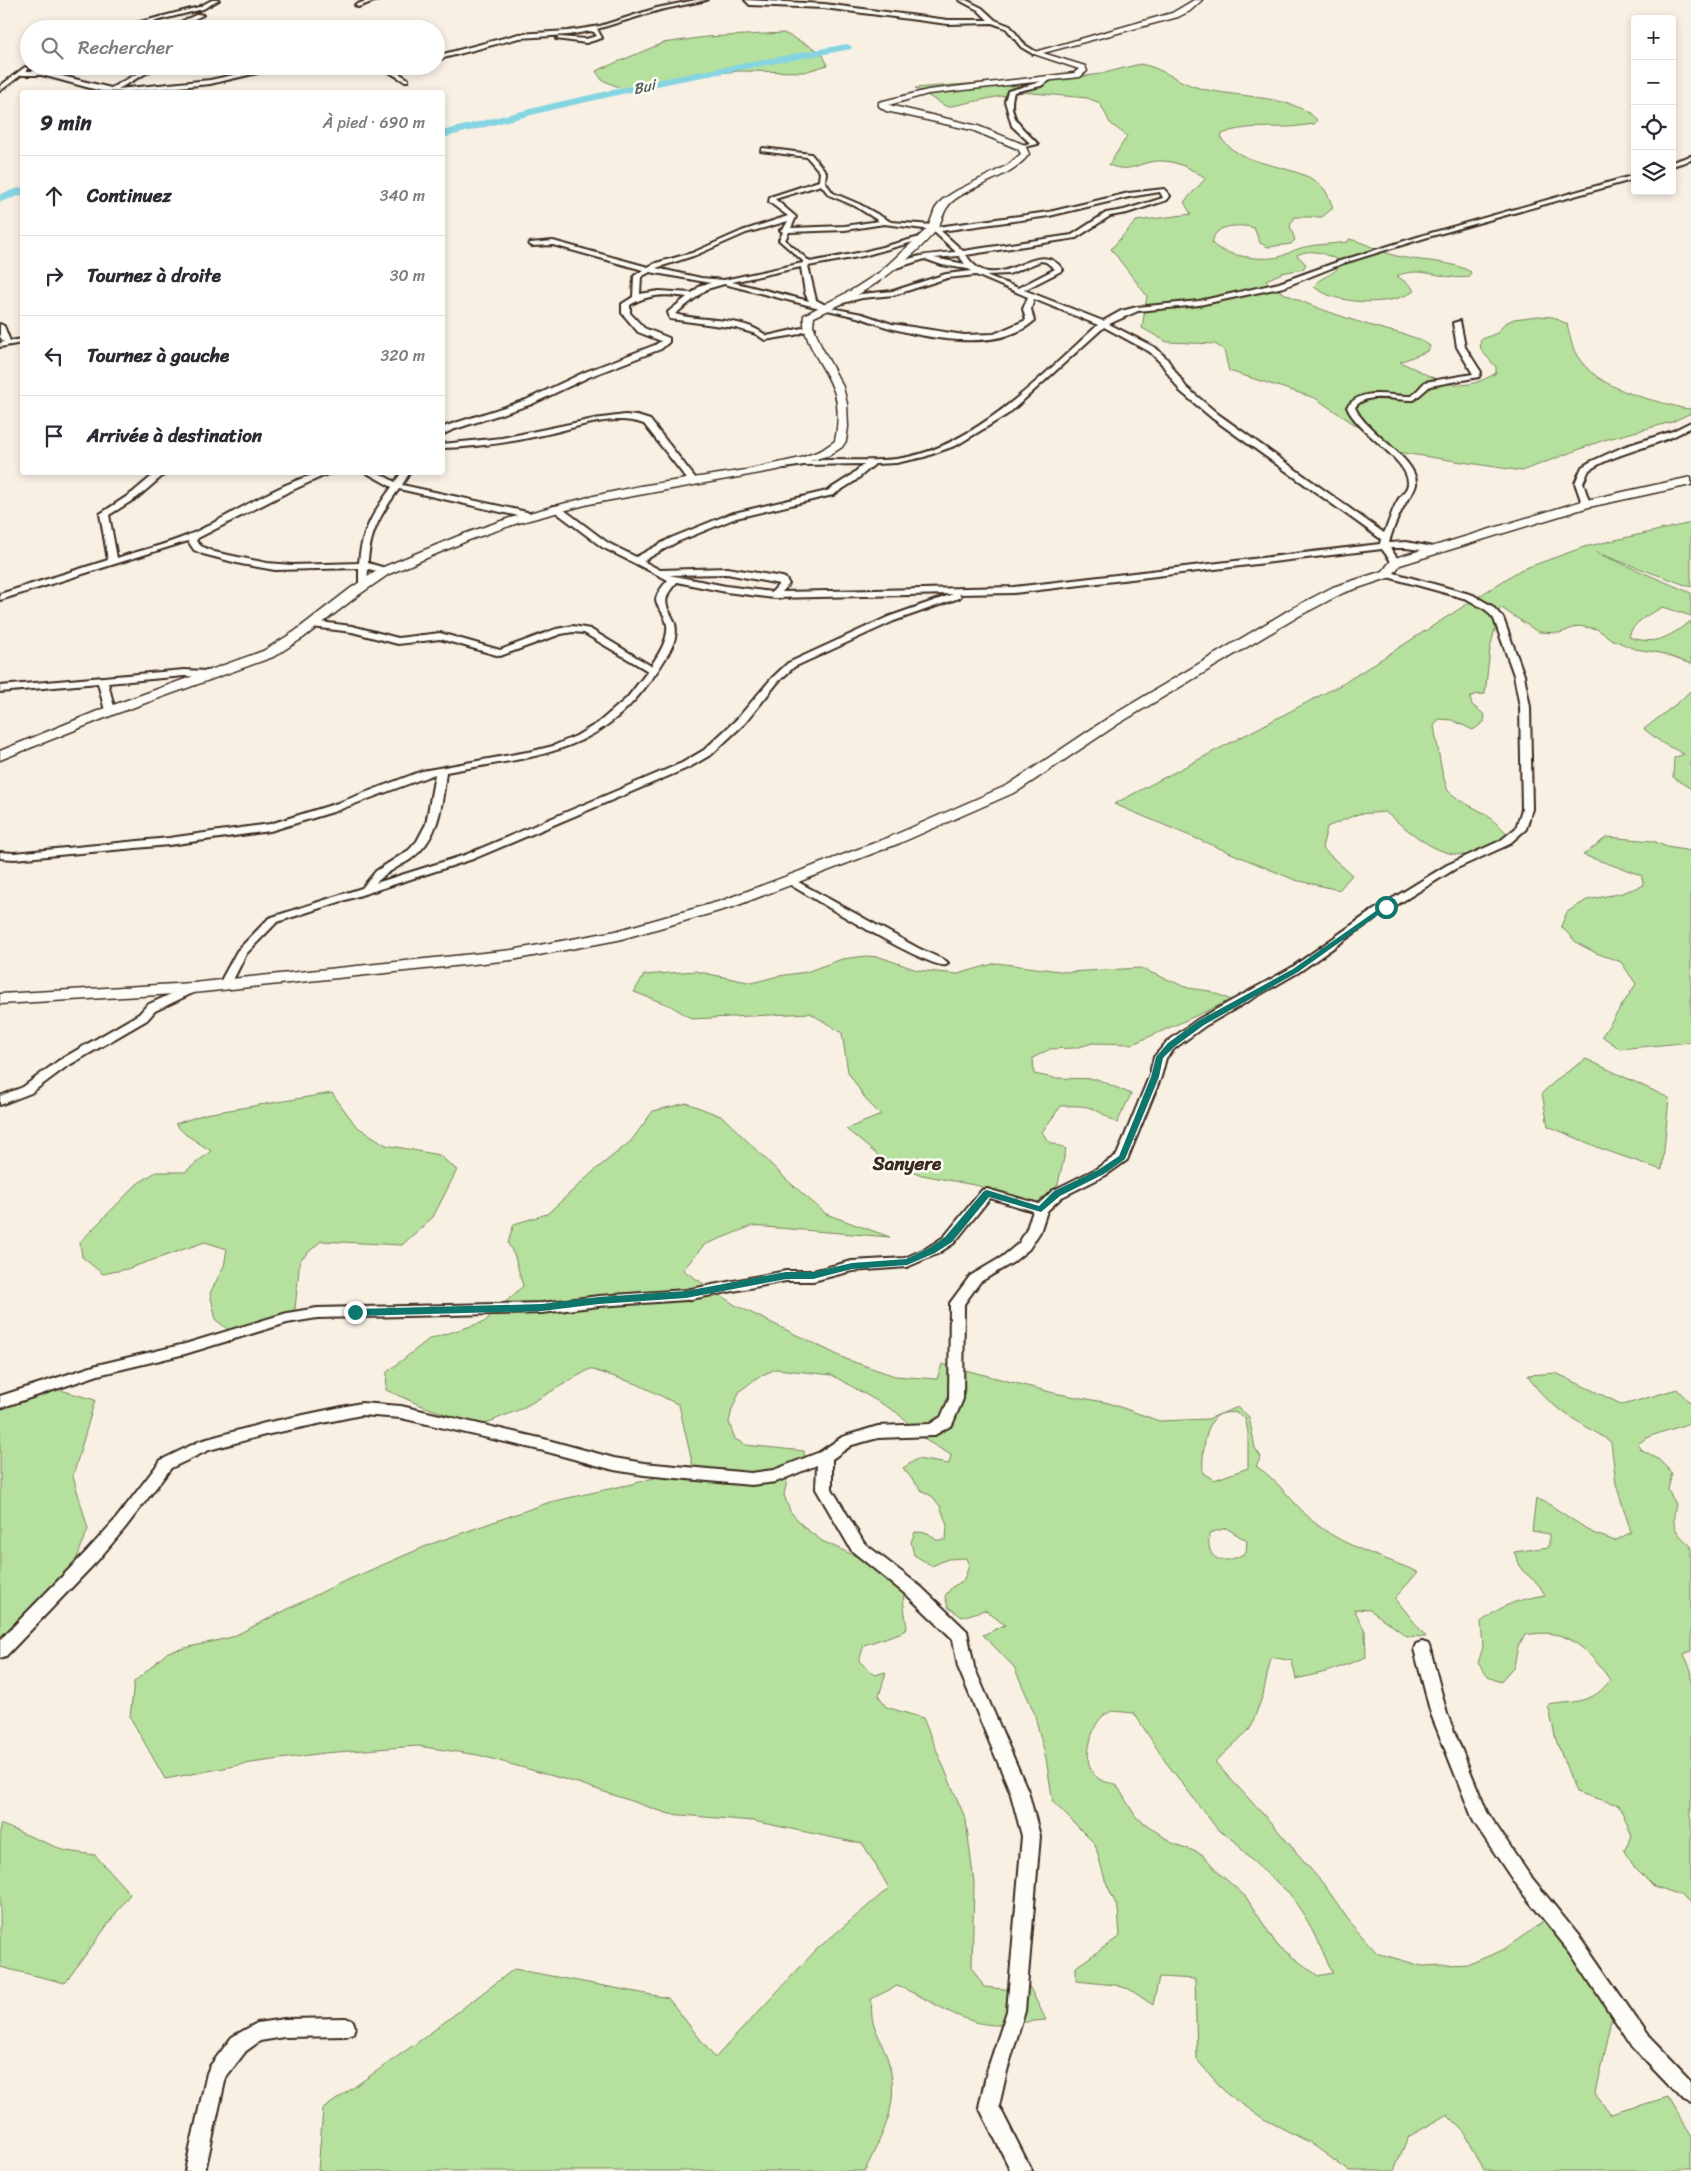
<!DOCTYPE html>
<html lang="fr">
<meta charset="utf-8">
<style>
:root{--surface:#fff;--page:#f7f7f7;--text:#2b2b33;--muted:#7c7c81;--line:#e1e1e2}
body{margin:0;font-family:Sriracha,sans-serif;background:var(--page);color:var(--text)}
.controls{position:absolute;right:15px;top:15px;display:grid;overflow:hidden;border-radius:5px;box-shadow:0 2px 8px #0003}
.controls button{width:45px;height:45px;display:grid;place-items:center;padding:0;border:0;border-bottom:1px solid var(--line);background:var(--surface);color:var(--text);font:25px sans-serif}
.stop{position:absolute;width:15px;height:15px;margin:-11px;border:4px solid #0f766e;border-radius:50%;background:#fff}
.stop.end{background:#0f766e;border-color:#fff;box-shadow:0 1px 5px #0008}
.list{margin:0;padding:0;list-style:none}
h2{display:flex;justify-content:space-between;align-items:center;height:65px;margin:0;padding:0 20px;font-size:21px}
h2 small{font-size:16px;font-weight:400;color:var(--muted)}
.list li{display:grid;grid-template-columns:32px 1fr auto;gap:15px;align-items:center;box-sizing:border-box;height:80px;padding:0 20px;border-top:1px solid var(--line)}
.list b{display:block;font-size:19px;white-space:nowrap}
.list em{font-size:16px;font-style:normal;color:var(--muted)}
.icon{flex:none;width:28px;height:28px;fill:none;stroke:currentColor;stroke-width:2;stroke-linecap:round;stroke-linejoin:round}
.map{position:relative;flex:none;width:1691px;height:2171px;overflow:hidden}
.search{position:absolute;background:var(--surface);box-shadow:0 2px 8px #0003;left:20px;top:20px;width:425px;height:55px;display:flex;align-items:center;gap:12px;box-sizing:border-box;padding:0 18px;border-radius:28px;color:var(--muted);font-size:19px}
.panel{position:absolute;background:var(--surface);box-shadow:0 2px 8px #0003;left:20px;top:90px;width:425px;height:385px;border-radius:5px}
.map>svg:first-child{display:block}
.green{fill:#b5e09d;stroke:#78855e;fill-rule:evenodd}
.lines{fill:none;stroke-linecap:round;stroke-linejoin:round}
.river{fill:#85d4e1;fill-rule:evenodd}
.street-casing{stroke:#3b2a1e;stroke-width:4}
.secondary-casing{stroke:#3b2a1e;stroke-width:3}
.street{fill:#fdfcf7;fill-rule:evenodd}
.secondary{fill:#fdfcf7;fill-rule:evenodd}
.route{fill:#0f766e}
.labels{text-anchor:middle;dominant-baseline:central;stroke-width:5;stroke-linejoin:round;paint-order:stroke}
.far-water-label{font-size:15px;font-style:italic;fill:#515d58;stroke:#fdfcf7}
.quarter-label{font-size:19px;font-weight:bold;fill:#3b2a1e;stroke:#fdfcf7}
</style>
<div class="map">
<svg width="1691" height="2171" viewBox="0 0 1691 2171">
<rect width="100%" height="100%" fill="#f9f0e4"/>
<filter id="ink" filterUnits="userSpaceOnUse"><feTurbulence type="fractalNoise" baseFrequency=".02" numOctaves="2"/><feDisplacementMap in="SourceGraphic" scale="10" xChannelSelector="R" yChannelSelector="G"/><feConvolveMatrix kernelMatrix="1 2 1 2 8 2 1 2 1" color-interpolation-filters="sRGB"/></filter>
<g filter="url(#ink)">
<path class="green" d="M784,33L821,52L828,65L804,72L740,71L707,74L671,80L642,88L623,89L602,80L596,71L663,43L706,37Z
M1140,64C1160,67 1175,80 1193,86C1225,98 1294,93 1317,120L1314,124C1305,125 1296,127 1286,127C1264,128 1243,125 1222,134L1221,138C1244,171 1304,162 1325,190C1328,195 1331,202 1333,208L1322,217H1295L1290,226L1295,240L1291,244L1268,247L1260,243L1254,228C1245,225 1225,224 1217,232C1214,235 1213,239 1212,243C1222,256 1263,261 1279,257C1286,255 1293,250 1301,248C1315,244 1333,244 1348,242L1349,239C1364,242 1376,250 1390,254C1416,263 1446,258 1471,272L1469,277C1446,281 1419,265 1397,276L1411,286L1414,291C1393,305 1354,304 1331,296C1325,294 1319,290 1314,287C1319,275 1334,278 1342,262C1327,255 1313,247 1297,255L1306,264L1303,269L1282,273L1266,280C1277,297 1360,323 1383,329C1400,334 1415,335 1430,346L1428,351L1400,362C1438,378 1455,398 1496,373V367L1481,350L1480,340L1497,333L1505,323L1514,319L1538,316L1553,317L1567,324C1570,334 1571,346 1576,354C1597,390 1646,398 1682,408L1691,409V413L1672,422L1604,440L1522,471L1396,452L1315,398L1229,371L1224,350L1215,344L1167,342L1142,328L1147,296L1111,249L1136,221L1191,214L1184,202L1206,178C1191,169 1176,160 1158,161C1138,162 1131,174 1109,165L1127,136L1110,123L1100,103L1087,98L1021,92L947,107L915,88L1017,80L1050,81L1100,74Z
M1691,523V587L1597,553L1691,593V616L1663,607C1650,614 1633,621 1629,637C1657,646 1668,637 1691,621V664L1660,653L1635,649L1611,639L1597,629L1578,626L1560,633L1538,632L1500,607L1490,649L1485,694L1474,695L1470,698L1472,705L1485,715L1484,722L1473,730L1452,720L1439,719L1434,726L1442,772L1448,791L1461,801L1486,814L1508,834L1505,848C1447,867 1428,846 1385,812L1358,814L1327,827L1322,848L1352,875L1339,890L1295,880L1114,804L1344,683L1520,570L1584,547Z
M1691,690V789L1673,777L1674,758L1684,754L1662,743L1644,729L1680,701Z
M1607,837L1653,841L1667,847L1691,851V1042L1620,1049L1602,1036L1636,984L1621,962L1596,953L1577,943L1561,926L1567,912L1587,900L1622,893L1644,885L1641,875L1583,855Z
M866,956L880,957L917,970L958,974L996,963L1068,972L1140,968L1188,988L1210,991L1231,1000L1133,1044L1093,1043L1075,1048L1050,1049L1033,1058L1034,1074L1054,1078L1097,1079L1131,1094L1117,1123C1092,1107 1091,1105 1061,1106L1042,1132L1048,1141L1066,1149L1053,1206L996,1193L979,1186L922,1175L886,1162L846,1129L881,1115L866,1100L848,1072L842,1033L810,1013L692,1019L671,1006L634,992L644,975L695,971L752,983L778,976L806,972L842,959Z
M1586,1059L1669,1098L1662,1170L1602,1149L1548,1126L1542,1093L1560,1077Z
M332,1093L356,1126L386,1145L439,1155L457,1170L433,1217L402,1245L321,1241L300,1260L295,1309L261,1332L236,1336L216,1320L210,1293L224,1266L227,1249L205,1242L127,1269L103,1274L82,1257L80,1242L137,1184L156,1172H185L211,1151L185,1134L175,1124L205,1114Z
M687,1103L723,1117L787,1180L826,1214L890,1237L752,1226L704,1245L683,1270L735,1305L848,1360L895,1376L937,1379L942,1364L1054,1393L1109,1403L1159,1421L1208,1419L1238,1407L1249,1417L1255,1448L1261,1457L1256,1466C1282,1483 1296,1509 1320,1527C1348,1548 1386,1558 1418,1572L1395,1598L1426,1637L1407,1636L1370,1610L1354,1609L1365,1631L1366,1657L1330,1671L1296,1679L1292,1661L1271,1657L1263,1695L1250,1729L1215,1762L1274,1826L1325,1886L1352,1925L1377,1953L1422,1966L1469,1964L1503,1950L1560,1910L1614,2005L1595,2094L1611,2114L1667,2097L1691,2136V2171H1484L1465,2133L1447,2115L1408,2137L1394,2171H1349L1309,2142L1264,2119L1227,2094L1197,2060L1195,1979L1159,1977L1153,2005L1129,1989L1115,1985L1076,1981V1967L1120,1936L1118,1909L1105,1880L1095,1844L1053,1802L1046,1759L1034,1712L1014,1667L983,1635L1005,1625L985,1610L962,1617L948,1607L945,1596L952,1587L963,1581L969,1566L966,1558L948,1559L932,1566L914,1555L911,1542L915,1532L928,1533L936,1540H946L947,1525L940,1506L933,1497L921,1490L903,1468L917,1459L949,1464L951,1455L927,1441L896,1412L832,1375L776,1369L758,1377L740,1391L732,1409L729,1422L735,1439L746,1445L804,1451L806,1471L788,1476L784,1495L790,1511L804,1527L822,1541L860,1558L905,1586C901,1600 906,1614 907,1629L900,1633L864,1645L859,1661L874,1675L886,1672L879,1696L886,1707L923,1718L966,1820L974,1883L972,1968L984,1987L1015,1990L1029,1986L1046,2020C1030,2021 1014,2024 999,2025C962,2026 930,1998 897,1986L871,1999C872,2006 871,2015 873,2022C877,2034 883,2045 887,2057C902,2104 884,2129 865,2171H318L323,2109L425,2037L514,1969L668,1998L715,2058L816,1950L889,1888L863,1844L753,1821L669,1814L581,1784L478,1755L417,1746L324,1753L251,1763L165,1779L130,1717L134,1682L168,1652L232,1637L336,1585L431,1544L550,1502L636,1483L693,1467L679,1405L637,1384L590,1369L521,1409L479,1426L420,1405L386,1390L387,1372L429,1339L484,1322L523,1286L515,1257L508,1243L514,1224L547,1214L594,1171L631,1141L653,1111ZM1236,1412L1245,1418L1248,1432V1468L1214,1480L1203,1473C1202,1458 1204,1426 1217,1416C1222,1412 1230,1413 1236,1412ZM1226,1528L1247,1541L1246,1553C1234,1559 1217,1567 1210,1550C1208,1546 1209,1538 1209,1533ZM1112,1711L1134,1713L1165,1761L1218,1830L1235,1841L1247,1856L1290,1894L1307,1920L1333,1973L1318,1976L1277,1945L1246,1897L1220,1874L1202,1854L1172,1843L1136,1817L1116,1784C1087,1781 1085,1761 1091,1738C1093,1731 1097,1721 1102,1717C1104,1714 1109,1713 1112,1711Z
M1556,1373L1623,1405L1677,1389L1691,1404V1422C1675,1430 1650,1433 1638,1444L1641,1449L1658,1459L1672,1473L1668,1490L1676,1504C1671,1526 1674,1531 1691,1546V1651L1684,1654L1691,1670V1904L1680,1895L1652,1885L1635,1868L1624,1851L1632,1836L1619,1805L1576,1792L1556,1740L1548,1705C1573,1701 1594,1704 1610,1680C1597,1661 1577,1637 1553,1634C1544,1632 1533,1634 1525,1635L1518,1646L1514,1666L1500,1682L1488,1677L1478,1663L1483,1647L1481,1622C1505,1603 1515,1601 1545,1595L1539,1585L1522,1570L1514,1552L1549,1547V1534L1532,1531L1536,1498L1547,1503L1593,1533L1615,1541L1631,1532L1616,1484L1611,1442C1581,1422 1546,1408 1528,1375Z
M54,1388L95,1400L73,1476L88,1529L64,1592L0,1638V1405Z
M0,1824L66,1851L95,1855L130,1894L65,1983L0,1967Z"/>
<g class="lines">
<path class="river" d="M847,44L852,47L851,49L671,83L551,110L442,138V131L550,104L671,77Z
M22,187V195L0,202V194Z"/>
<g class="street-casing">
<path id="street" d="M212,0H219L203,9L124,29H113L199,7Z
M369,0H377L358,7L355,5Z
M696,0H707L660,10L597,29L602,38L586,43L556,39L559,37L586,39L597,36L594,32L590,31L568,35L519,38L436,60V56L519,34L568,31L600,26L657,8Z
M745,0L824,4L948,20H988L978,10L959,0H966L982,8L995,20L1010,26L1025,45L1038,53L1033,54L1021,47L1006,28L992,23L948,24L824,8L750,5Z
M198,14L203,15L173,29H165Z
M151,66H159L118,89L210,80L275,66H287L210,84L125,92L101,91L42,75H21L0,91V86L25,67L28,69L26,71H42L111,88Z
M404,66H414L397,72L408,79V81H404L389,72Z
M1045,79L1050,80L1041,86L1014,92C1006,118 1023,128 1038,144L1020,148V146L1030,143L1012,126L1005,101L1008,91L1037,83Z
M763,148L811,154L826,172L825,182L833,193L859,204L891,222L933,225L937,227L1049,212L1129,193L1164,189L1170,196L1167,200L1127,213L1110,216L1076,238L966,255C997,303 1037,232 1063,270L1061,271L1024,290L1103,321L1121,311L1137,307L1199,301L1279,283L1340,261L1424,235L1635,175V179L1428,237L1344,263L1284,287L1199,305L1138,311L1109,324L1156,348L1167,359L1186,387L1218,414L1384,533C1390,521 1392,508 1400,497C1403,493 1407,490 1408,484C1410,460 1356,432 1347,407C1363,386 1389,397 1412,396L1425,382L1473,374L1457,347L1453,323L1460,321L1465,347L1481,372L1479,377L1430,386L1414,400C1396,401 1368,391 1355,407C1364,432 1418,458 1416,484C1415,492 1408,497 1405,504C1399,515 1392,530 1389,543L1406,542L1433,547L1436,548V552L1406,548H1390L1400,562L1396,565L1393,564L1382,549L1014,593L959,594L961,596L959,598L894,621L794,667L778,682L745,723L712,754L690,767L473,859L277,922L246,954L231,984L225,988L219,984L237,951L269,918L362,888L376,871L409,850L417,841L426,824L435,774L333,812L270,831L169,845L14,859L0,858V852L14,853L169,838L270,824L338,803L422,771L533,751L553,746L576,736L598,723L627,698L648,671L584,633L573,632L561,634L500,656L440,639L398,644L352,632L312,627L307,624L312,621L352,626L398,638L440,633L500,650L556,629L573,626L590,629L651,666C658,655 669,639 667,625C663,602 644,607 668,580L602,547L553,510V506H559L608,543L636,557L671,538L730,514L827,491L849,477L864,464L804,465L785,468L781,466L782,464C819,456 858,463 896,459C972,450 1044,374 1098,325L1034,299L1031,309L1034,321C1000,352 930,339 890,328C879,325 869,320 857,317C813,307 768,295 724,284L707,289L675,314C704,323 741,315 767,336L811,326L815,328L795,335L765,340L756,334L736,328L670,319L668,312L687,297C666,294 648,294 630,305V313L644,328L669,338V342L661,349L591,376L532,404L452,430L442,435V429L446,426L526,400L585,372L655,345L661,341L638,332L622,313V304L633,297L634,276L643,270L553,245L532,246L529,244L530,243L553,241L648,267L656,263L692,253L742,231L788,216L769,202L770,197L819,181L820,172L807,157L761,151ZM821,185L829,195L855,206L879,221L845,226L791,228L796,217L775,199ZM1160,192L1163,198L1124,210L1106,213L1072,235L963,251L941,231L1049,216L1129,197ZM788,221L784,228L780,230L783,232L779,240L803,261V263L724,280L701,278L656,268L696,255L746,233ZM884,224L932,230L956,252C932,254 910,255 889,268V270L925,259L942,265L968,269L972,271L946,274L893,291L861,294L831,302V306L862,298L894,295L947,278L976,275L1028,297L1023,309L1026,320L994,334L964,335L892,324L862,314L831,308L816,300L808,266L863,256L927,238L924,236L863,252L810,262L785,240L789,232L845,230ZM959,256L965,264L934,258ZM1041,261L1046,262L1055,269L1018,288L986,275L1009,274ZM801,267L805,293L809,301L732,282ZM650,272L711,283L701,285L692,293L659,291L640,294L641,277ZM1104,327L1150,352L1161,363L1180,391L1212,418L1381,539L1380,544L1014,587L782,592L789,584L785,578L782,577L727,568L660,570L643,561L677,542L736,518L833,495L855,481L875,464L896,463L924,457L957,445L1008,414ZM727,574L779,584L772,592L726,586L669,575ZM677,582L726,592L774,598L953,594L888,617L788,663L772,678L737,719L704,750L682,763L465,855L376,883C385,872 399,867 411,859C440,838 442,804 446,772C525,757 590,758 644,689C655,675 666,660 673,644C686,611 649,612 677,582Z
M1691,156V160L1672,166V162Z
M0,324L4,326L10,341L22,339V343L0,347V343L4,342L0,337Z
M625,415L637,416L650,420L696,479V483H690L644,424C611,412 571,430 538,436C507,443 475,447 442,448V444L502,438L594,419Z
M1691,422V427C1659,447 1621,450 1589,470L1583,483L1590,504L1583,506L1575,483L1582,467L1590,462L1623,447L1673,431Z
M157,472H167L138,497L109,515L117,558C142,550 169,544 193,533C229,517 295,472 332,472L286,493L198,538L196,541L201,546L214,552L267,563L292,565L359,563C361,532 374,511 392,487L365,472H377L395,482L402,472H410L402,485L527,512L531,515L527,518L399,489C382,512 371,530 368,559V563L392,570L387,573L368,569L367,586H361L359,584V568L275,570L241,564L203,554L194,550L188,541L0,600V594L108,560L100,514L132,493Z
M1387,571L1473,595L1492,606L1503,618L1524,675L1530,707L1532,809L1526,829L1508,845L1455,869L1377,917L1299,972L1205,1026L1175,1048L1166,1058L1161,1077L1127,1160L1106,1175L1062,1197L1047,1211L1040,1232L1029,1249L1012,1263L980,1282L964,1304L963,1399L952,1425L933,1436L878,1438L852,1445L832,1459V1489L864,1543L921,1587L967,1631L974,1667L1028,1791L1040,1836L1025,2011L1007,2071L999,2106L1032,2171H1011L979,2107L987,2071L1007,2011L1022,1836L1010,1791L958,1667L953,1639L909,1597L852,1551L816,1489L817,1465L776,1482L751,1485L644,1475L614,1470L544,1451L401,1418L361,1415L265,1435L209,1450L171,1468L125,1528L98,1560L6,1656L0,1658V1640L86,1552L115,1520L161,1460L200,1441L265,1423L361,1403L401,1406L544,1439L614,1458L644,1463L751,1473L774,1470L820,1452L842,1437L878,1426L930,1424L941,1417L949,1399L950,1303L970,1276L1002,1257L1019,1243L1026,1231L1033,1211L990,1198L954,1243L937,1254L907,1267L852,1271L813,1281H786L686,1300L599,1306L542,1313L317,1318L287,1323L185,1354L98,1375L0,1408V1396L97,1365L185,1344L287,1313L317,1308L542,1303L599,1296L686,1290L786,1271H813L852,1261L905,1258L927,1248L944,1237L982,1190L987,1189L1039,1204L1052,1191L1096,1169L1117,1155L1149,1077L1154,1057L1167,1042L1197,1020L1291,968L1369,913L1447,865L1500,841L1516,828L1522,809L1520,707L1514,675L1494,619L1486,610L1467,599L1384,576L1382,574Z
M184,670L208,671L213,674L208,677L184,676L108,683L115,711L110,714L105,711L98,683L0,692V686Z
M791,878L918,948L946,961L948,963L946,965C930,970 810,896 787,883L785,881Z
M193,984L197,985L199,988L197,991L155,1011L147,1020L66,1067L31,1093L0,1105V1096L23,1087L58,1061L139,1014L147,1005Z
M1422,1642L1428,1644L1430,1649L1447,1714L1487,1812L1528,1873L1582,1940L1647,2034L1691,2080V2104L1684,2101L1633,2048L1570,1952L1516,1885L1474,1822L1431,1714L1414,1649L1416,1644Z
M346,2018L353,2021L355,2027L353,2033L346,2036L284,2037L260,2041L246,2051L226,2077L205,2171H185L207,2073L210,2066L232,2037L257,2023L284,2019Z"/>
</g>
<g class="secondary-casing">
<path id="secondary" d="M1194,0H1202L1190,11L1178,17L1043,53L1085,66L1087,71L1080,77L928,94L889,105L978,126L1025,145L1029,154C1011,178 978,182 954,200C942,209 943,222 935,232C901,270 860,297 814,317L813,325L821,346L843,387L847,404L848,427L846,441L842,447L830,455L777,470L589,504L518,523L469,540L389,574L360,594L303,638L273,657L115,714L0,760V751L105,708L263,651L294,632L351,588L381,568L461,535L510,518L589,497L640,486L746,470L801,458L822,450L835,441C838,426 839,408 835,394C827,367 801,343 804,315L852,290L880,272L928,228L935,209L942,200L956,191L1008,165L1021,154L1018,149L972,130L886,111L879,106V102L928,90L1074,73L1079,69L1031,53L1172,13Z
M1691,477V485L1589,507L1400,565L1391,577L1343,593L1299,616L1118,724L1018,791L900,843L733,907L618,940L512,960L193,993L0,1004V994L193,983L512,950L616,931L721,901L890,837L1008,785L1108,718L1289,610L1333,587L1383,571L1392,559L1582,501Z"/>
</g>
<use href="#street" class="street"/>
<use href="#secondary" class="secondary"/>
</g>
</g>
<path class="route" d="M1383,906L1389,907L1298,972L1204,1025L1174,1047L1163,1058L1159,1077L1125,1159L1104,1174L1060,1196L1041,1212L989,1197L952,1242L935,1253L907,1265L852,1269L813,1279H786L686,1298L599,1304L542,1311L355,1316L350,1312L355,1309L542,1304L599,1297L686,1291L786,1272H813L852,1263L906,1259L929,1248L945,1237L984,1191L987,1190L1039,1206L1054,1191L1098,1170L1119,1156L1151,1077L1156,1057L1168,1043L1198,1021L1293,969Z"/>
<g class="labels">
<g class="far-water-label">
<text transform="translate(644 87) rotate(-13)">Bui</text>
</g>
<g class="quarter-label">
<text x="907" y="1163">Sanyere</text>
</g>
</g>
</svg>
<div class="controls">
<button>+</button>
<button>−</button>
<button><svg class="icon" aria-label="locate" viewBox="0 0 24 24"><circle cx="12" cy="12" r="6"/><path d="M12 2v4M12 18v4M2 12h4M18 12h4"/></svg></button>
<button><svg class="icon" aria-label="layers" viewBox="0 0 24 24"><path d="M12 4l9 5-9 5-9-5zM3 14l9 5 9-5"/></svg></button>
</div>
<div class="stop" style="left:1386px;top:907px"></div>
<div class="stop end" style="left:355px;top:1312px"></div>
<div class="search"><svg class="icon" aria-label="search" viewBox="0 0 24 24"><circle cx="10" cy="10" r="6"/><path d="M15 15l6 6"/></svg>Rechercher</div>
<section class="panel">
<h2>9 min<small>À pied · 690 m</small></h2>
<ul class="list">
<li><svg class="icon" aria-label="ahead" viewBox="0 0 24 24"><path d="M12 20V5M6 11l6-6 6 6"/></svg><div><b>Continuez</b></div><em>340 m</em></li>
<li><svg class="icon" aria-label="right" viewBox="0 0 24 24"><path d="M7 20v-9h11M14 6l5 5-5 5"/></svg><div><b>Tournez à droite</b></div><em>30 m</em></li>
<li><svg class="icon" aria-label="left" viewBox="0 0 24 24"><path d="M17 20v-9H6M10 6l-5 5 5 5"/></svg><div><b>Tournez à gauche</b></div><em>320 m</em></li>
<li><svg class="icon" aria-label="arrive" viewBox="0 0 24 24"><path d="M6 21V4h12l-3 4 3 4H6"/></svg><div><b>Arrivée à destination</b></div></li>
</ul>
</section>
</div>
